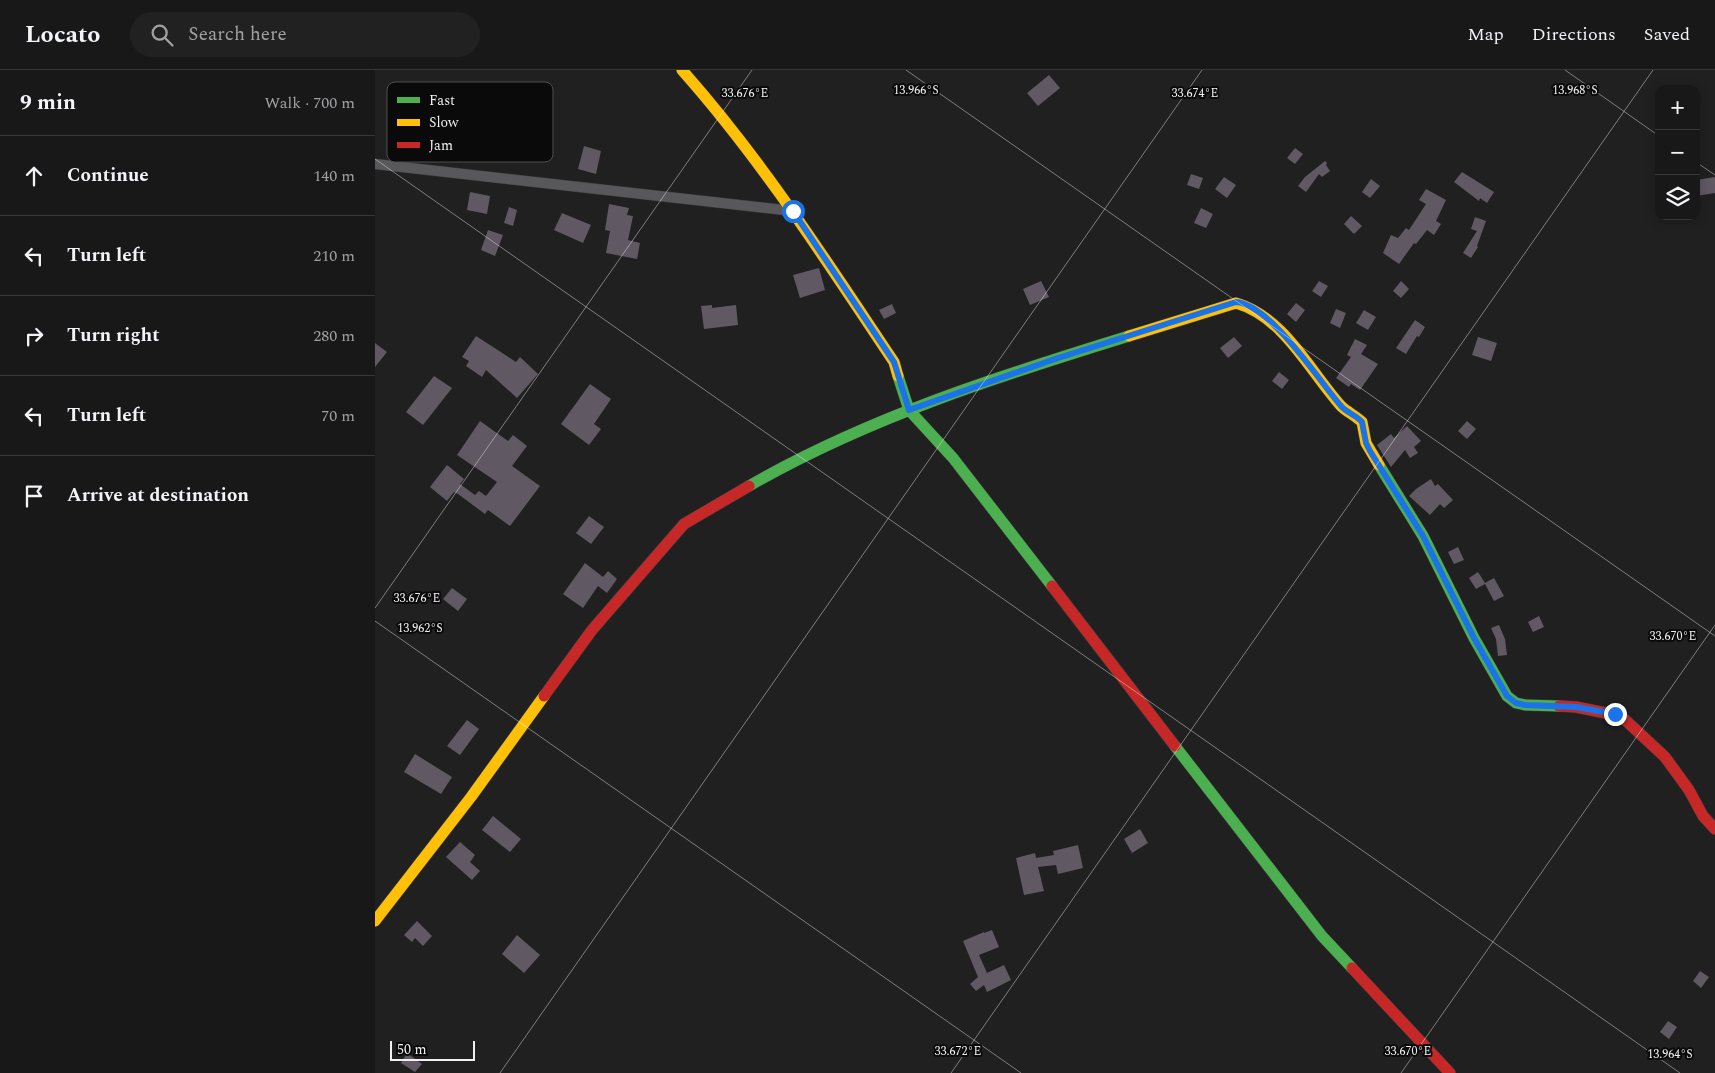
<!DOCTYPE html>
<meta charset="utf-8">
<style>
:root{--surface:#191819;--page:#222122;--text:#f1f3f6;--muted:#9fa0a2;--line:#373738}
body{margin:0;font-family:Spectral,serif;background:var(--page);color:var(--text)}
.controls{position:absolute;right:15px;top:15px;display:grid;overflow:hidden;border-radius:10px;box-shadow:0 2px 12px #0003}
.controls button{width:45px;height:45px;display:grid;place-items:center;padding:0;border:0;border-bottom:1px solid var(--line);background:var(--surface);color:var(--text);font:25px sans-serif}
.scale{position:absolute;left:15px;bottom:12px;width:85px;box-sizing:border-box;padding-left:5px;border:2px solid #f1f0f1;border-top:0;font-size:14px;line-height:18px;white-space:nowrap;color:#f1f0f1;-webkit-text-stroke:4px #0b0a0b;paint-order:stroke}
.stop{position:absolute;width:15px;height:15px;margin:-11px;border:4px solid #1a73e8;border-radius:50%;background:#fff}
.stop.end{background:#1a73e8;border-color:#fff;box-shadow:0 1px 5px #0008}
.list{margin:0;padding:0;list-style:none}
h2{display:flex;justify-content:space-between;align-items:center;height:65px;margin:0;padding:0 20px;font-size:21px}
h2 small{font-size:16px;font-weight:400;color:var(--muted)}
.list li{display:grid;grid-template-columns:32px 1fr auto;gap:15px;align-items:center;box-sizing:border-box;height:80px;padding:0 20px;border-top:1px solid var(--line)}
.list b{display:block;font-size:19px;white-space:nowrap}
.list em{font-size:16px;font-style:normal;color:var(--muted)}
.icon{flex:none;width:28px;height:28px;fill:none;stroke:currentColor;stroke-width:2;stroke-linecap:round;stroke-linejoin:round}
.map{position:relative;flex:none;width:1340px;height:1003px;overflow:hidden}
header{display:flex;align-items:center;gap:30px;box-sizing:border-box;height:70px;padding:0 25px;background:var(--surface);border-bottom:1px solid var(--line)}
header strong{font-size:24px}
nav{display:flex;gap:28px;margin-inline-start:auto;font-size:18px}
.search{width:350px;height:45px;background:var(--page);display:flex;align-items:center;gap:12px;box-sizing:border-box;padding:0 18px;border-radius:28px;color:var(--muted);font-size:19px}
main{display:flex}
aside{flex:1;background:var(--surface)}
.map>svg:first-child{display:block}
.building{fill:#605862}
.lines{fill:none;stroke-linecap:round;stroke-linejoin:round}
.street-casing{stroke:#3d3c3d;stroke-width:11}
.fast-casing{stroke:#3d3c3d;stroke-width:12}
.slow-casing{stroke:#3d3c3d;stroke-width:12}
.jam-casing{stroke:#3d3c3d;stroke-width:12}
.street{stroke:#585759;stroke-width:10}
.fast{stroke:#4caf50;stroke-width:11}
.slow{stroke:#ffc107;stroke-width:11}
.jam{stroke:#c62828;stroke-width:11}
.route{stroke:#1a73e8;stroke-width:6}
.ticks{fill:none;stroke:#f1f0f1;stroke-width:1;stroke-opacity:0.45}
.key{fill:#0b0a0b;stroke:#504f50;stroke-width:1}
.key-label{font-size:14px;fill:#f1f0f1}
.ticks-label{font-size:12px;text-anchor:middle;fill:#f1f0f1;stroke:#0b0a0b;stroke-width:4;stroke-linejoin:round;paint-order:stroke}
</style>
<header>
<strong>Locato</strong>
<div class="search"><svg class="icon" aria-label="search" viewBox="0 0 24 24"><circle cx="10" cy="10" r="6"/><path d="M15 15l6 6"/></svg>Search here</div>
<nav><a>Map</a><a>Directions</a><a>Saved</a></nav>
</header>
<main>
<aside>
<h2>9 min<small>Walk · 700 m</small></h2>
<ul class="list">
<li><svg class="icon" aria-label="ahead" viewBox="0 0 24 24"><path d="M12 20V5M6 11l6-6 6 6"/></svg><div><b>Continue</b></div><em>140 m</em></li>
<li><svg class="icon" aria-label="left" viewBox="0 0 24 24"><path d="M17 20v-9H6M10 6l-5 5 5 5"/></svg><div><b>Turn left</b></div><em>210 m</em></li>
<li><svg class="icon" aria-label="right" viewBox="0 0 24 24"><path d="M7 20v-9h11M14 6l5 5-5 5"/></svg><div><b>Turn right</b></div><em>280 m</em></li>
<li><svg class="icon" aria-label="left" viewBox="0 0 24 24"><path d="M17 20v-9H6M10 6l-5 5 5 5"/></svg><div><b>Turn left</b></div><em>70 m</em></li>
<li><svg class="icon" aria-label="arrive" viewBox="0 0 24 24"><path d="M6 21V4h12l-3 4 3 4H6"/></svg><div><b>Arrive at destination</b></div></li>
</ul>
</aside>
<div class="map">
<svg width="1340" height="1003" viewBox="0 0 1340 1003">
<rect width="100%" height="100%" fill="#212021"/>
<path class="building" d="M674,5L685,18L663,36L652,23Z
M209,76L226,81L221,104L203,99Z
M920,78L928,84L920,94L912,88Z
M950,91L952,93L951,95L955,101L947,107L944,104L931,122L923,116L930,107Z
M1087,102L1119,122L1112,133L1105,128L1104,131L1079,112Z
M816,104L828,108L824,119L812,115Z
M849,107L861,115L852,128L840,119Z
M1340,107V123L1321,126V110Z
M996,109L1005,116L995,128L987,122Z
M1051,119L1071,130L1061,151L1066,154L1059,165L1052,160L1041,174L1039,173L1024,194L1008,183L1016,165L1023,168L1031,158L1034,160L1051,134L1044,130Z
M95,122L115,126L112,144L92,140Z
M234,134L254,138L252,145L258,146L253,170L265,173L262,189L231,183L235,161L230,160Z
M134,137L142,140L138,156L129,153Z
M826,138L838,144L831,158L819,153Z
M187,143L216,155L208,173L179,160Z
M976,146L987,156L979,164L969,154Z
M1100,147L1111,151L1102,176L1103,177L1096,188L1088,183L1102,161L1096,159Z
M113,160L128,165L120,186L106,180Z
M444,198L450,220L425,228L418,205Z
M666,211L674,227L655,235L648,219Z
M944,211L953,216L946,227L937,221Z
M1026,211L1034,219L1026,228L1018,221Z
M921,233L930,240L921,252L912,244Z
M517,234L521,243L509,249L504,240Z
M337,235V238L361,235L363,255L329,259L326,236Z
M961,239L971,243L965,258L955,253Z
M989,240L1001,247L993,260L981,253Z
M1040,250L1050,257L1044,267L1042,266L1031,284L1021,278Z
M101,266L141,292L145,287L163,304L142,328L111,300L107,307L91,296L94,291L87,287Z
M859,267L867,276L853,288L845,278Z
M1103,267L1122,273L1116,291L1097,285Z
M980,269L992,275L986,284L1003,294L985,320L976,314L974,317L961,308L976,287L972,285Z
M0,273L12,282L0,297Z
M904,302L914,310L907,319L897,311Z
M59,306L77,318L48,355L31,342Z
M215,314L236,329L219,354L226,359L214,375L186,354Z
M105,351L133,371L138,365L152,376L137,396L165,416L135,456L113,440L110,444L83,424L79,422L72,431L55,417L72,395L89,409L85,414L100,425L104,421L111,426L122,412L82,385Z
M1092,351L1101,359L1092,369L1083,361Z
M1032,356L1046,371L1039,377L1043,383L1035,388L1030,380L1016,397L1002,375L1016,364L1019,368Z
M1056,409L1060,416L1063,414L1078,430L1069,438L1065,434L1055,445L1034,426L1041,419Z
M214,446L229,457L216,474L201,463Z
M1083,477L1089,490L1079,494L1073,482Z
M210,493L228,507L233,501L242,509L232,523L223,516L208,538L188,524Z
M1103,502L1110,513L1119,508L1129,526L1119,531L1110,514L1101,519L1094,508Z
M77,518L92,529L83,541L68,529Z
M1164,546L1169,557L1158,562L1153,552Z
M1124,555L1130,569L1132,585L1123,586L1121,569L1116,558Z
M92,650L104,659L85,685L72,676Z
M40,684L77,707L66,724L29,702Z
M118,746L146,769L135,782L107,760Z
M765,759L773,773L757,783L749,769Z
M85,772L100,785L95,792L105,801L97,810L71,787Z
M703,775L708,798L683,804L681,795L663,797L669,821L649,825L641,788L660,783L661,788L679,785L678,781Z
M42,851L57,866L48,876L40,868L37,872L29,865Z
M617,860L624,877L604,885L612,903L629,895L636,910L612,922L609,915L601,921L595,914L603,907L588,871L609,862V863Z
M142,865L165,885L149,903L127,884Z
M1325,901L1334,907L1326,918L1318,911Z
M1293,951L1302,957L1294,969L1285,962Z
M32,983L47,994L40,1002L26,993Z"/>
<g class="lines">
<g class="street-casing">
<path id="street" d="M0,94L418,141"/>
</g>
<g class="fast-casing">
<path id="fast" d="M523,306L534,340L578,388L677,516
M1004,395L1048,466L1099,568L1132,626L1141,633L1150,635L1184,636
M374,416C492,348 624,306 754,266
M800,676L947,866L977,898"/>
</g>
<g class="slow-casing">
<path id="slow" d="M307,0C387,90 452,192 519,292L523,306
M754,266L861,233C909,247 934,300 966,336C972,342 981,346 987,352L991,373L1004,395
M0,851L96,727L169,626"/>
</g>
<g class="jam-casing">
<path id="jam" d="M677,516L800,676
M169,626L217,560L309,454L374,416
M1184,636L1201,637L1246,646L1290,687L1314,720L1328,746L1340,759
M977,898L1075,1003"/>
</g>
<use href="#street" class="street"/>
<use href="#fast" class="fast"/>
<use href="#slow" class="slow"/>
<use href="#jam" class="jam"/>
</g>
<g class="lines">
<path class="route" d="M418,141L519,292L534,340L680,289L861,232C896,235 944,311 966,336C972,343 981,345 987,352L991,373L995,381L1048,466L1099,568L1132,626L1141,633L1150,635L1201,637L1240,644"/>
</g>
<path class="ticks" d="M531,0L1340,566M1190,0L1284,66M0,89L1305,1003M1321,92L1340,105M0,538L377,0M0,551L646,1003M125,1003L827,0M576,1003L1278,0M1026,1003L1340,555"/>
<rect x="12" y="12" width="166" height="80" rx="8" class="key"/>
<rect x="22" y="27" width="23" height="6" fill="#4caf50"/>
<rect x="22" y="49" width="23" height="7" fill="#ffc107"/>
<rect x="22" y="72" width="23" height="6" fill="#c62828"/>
<g class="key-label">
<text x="54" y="35">Fast</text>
<text x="54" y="57">Slow</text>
<text x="54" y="80">Jam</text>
</g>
<g class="ticks-label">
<text x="541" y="24">13.966°S</text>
<text x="1200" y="24">13.968°S</text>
<text x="370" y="27">33.676°E</text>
<text x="820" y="27">33.674°E</text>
<text x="42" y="532">33.676°E</text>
<text x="45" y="562">13.962°S</text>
<text x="1298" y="570">33.670°E</text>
<text x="583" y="985">33.672°E</text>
<text x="1033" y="985">33.670°E</text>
<text x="1295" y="988">13.964°S</text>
</g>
</svg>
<div class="controls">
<button>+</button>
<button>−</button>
<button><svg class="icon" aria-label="layers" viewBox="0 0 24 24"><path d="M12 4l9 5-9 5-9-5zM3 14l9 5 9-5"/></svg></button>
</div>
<div class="scale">50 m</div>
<div class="stop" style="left:418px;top:141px"></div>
<div class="stop end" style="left:1240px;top:644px"></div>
</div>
</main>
